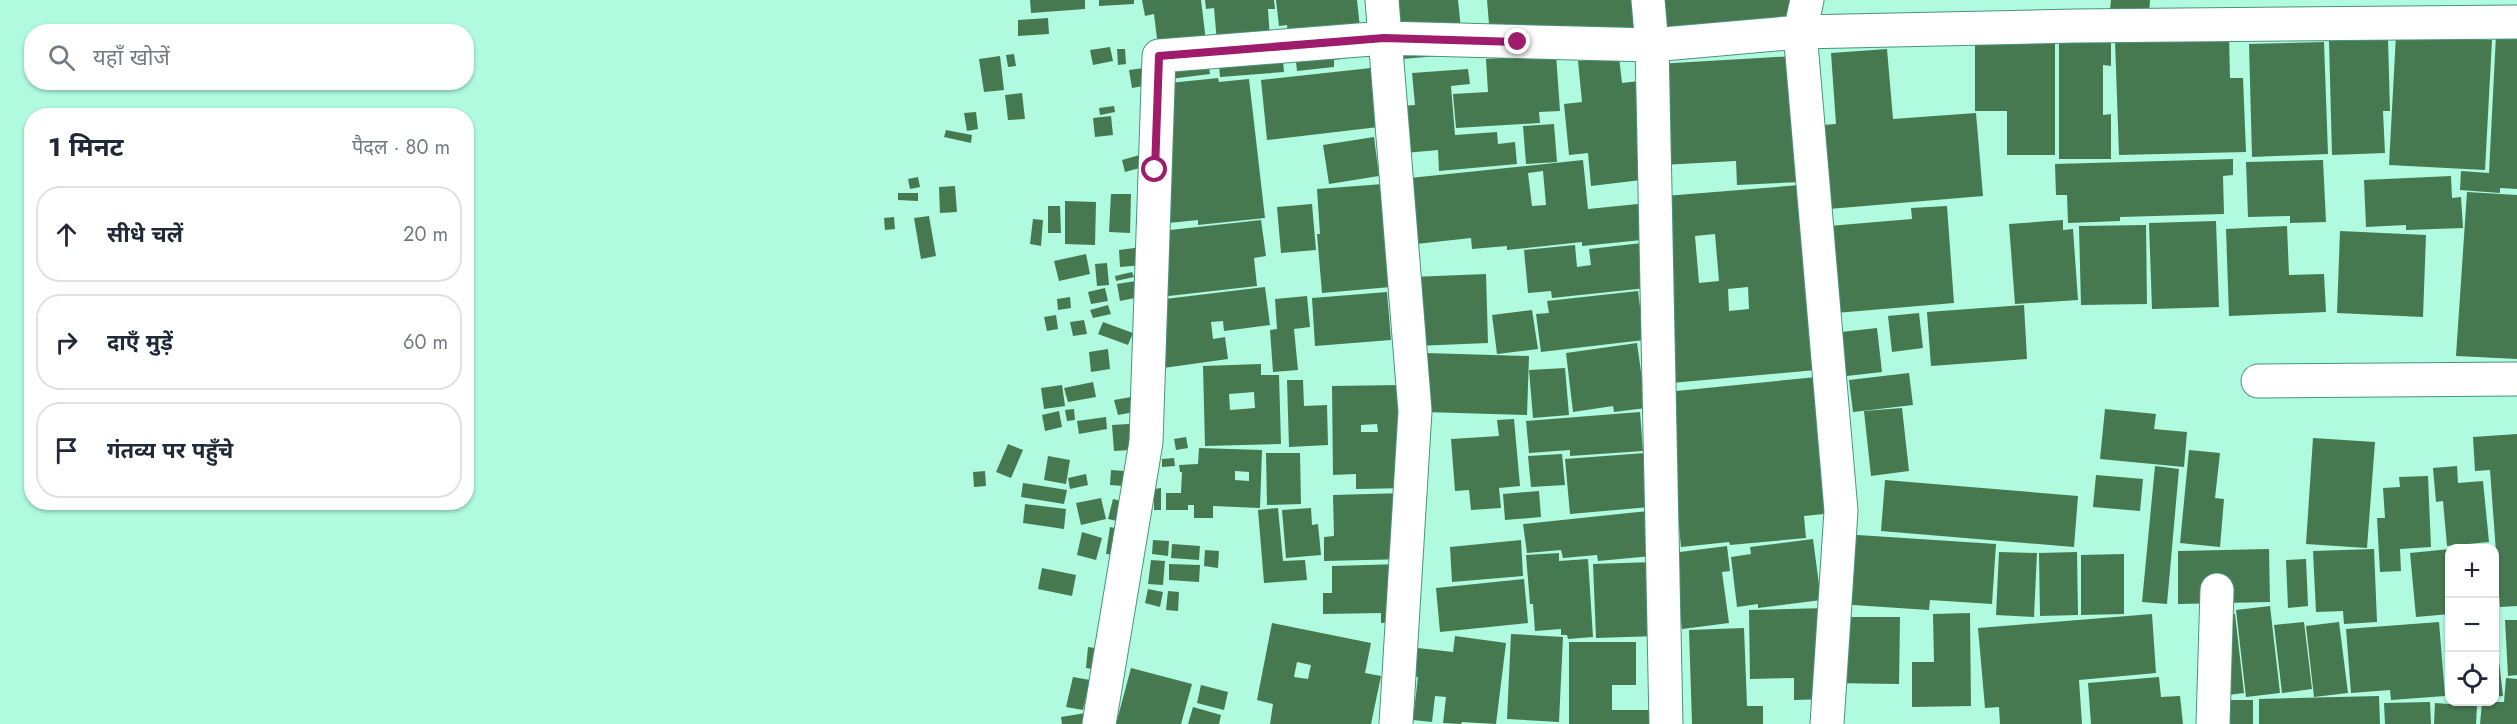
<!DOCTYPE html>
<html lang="hi">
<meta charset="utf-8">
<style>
:root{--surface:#fff;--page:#f6f6f7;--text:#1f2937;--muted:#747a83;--line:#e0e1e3}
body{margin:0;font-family:Jost,"Noto Sans Devanagari",sans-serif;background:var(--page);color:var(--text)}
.controls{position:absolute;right:18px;bottom:18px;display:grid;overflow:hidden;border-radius:12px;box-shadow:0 2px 4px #0004}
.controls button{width:54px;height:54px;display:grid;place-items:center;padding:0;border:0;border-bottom:2px solid var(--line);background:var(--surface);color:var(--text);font:30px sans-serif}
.stop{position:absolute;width:18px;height:18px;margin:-14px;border:4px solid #9f1b6b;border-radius:50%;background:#fff}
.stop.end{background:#9f1b6b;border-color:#fff;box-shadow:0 2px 6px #0008}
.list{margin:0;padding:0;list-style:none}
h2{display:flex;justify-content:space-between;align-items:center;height:78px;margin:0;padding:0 24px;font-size:26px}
h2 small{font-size:20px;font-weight:400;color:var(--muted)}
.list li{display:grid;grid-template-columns:39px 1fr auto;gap:18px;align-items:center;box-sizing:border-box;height:96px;margin:0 12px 12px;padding:0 12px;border:2px solid var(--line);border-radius:24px}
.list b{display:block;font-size:22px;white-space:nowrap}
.list em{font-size:20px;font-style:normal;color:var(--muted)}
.icon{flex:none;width:33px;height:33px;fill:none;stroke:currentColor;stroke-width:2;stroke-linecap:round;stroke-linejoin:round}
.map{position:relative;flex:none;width:2517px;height:724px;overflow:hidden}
.search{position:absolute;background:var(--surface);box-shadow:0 2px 4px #0004;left:24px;top:24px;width:450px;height:66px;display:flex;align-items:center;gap:15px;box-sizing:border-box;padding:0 21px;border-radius:24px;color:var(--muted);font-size:22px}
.panel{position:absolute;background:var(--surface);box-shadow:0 2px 4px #0004;left:24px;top:108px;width:450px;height:402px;border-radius:24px}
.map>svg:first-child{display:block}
.building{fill:#477951;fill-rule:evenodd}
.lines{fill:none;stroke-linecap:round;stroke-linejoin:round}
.minor-casing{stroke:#4b947c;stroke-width:35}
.minor{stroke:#fff;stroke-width:33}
.route{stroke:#9f1b6b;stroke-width:8}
</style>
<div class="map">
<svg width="2517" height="724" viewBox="0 0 2517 724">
<rect width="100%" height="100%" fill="#b0fadf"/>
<path class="building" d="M1030,0H1085V9L1031,13Z
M1099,0H1134V4L1099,6Z
M1142,0H1201L1210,74L1162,80L1154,14L1145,16Z
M1205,0H1274L1275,9H1268L1270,39L1281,38L1284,72L1220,77L1214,8L1206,9Z
M1276,0H1357L1363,56L1334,60V67L1297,71L1293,33H1288L1287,25L1279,26Z
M1386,0H1458L1462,39L1490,36L1487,0H1640L1644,48L1562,45L1391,60Z
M1659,0H1796L1797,45L1660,47Z
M2111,0H2150L2149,14L2110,10Z
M1048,18L1049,34L1018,36V20Z
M2396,35L2492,40L2485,170L2389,165Z
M2496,35L2517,36V189L2500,188V193L2460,190L2461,171L2489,173Z
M2229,36L2230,78H2243L2246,152L2119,155L2115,40Z
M2388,39L2390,111H2383L2385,153L2332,155L2329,41Z
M2059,41H2111V66L2103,65V115L2111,114V159H2059Z
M1975,42H2055V155H2007V111H1975Z
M2324,42L2328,154L2252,157L2249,44Z
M1110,47L1113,61L1093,65L1090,50Z
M1117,49H1125L1126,64L1118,65Z
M1887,49L1893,119L1976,113L1983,196L1817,210L1810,126L1836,124L1831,53Z
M1014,54L1016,66L1008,67L1006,55Z
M1556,54L1560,111L1539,112L1540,123L1456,128L1453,94L1488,92L1486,59Z
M1000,56L1004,90L984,92L979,59Z
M1794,56L1800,182L1737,185L1736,161L1662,165L1657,64Z
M1619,57L1622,83L1639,81L1650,179L1591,186L1588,153L1569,155L1564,104L1582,102L1578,61Z
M1152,67L1155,84L1132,88L1129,70Z
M1380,67L1387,126L1267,140L1261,80Z
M1468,69L1470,84L1451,86L1455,135L1497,132L1498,144L1515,142L1517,164L1439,171L1438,150L1394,154L1389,107L1415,105L1412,73Z
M1218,78L1219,82L1249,79L1265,218L1198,225V220L1159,224L1154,183L1171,182L1160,84Z
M1022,93L1025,119L1008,120L1005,95Z
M1114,106L1115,112L1100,115L1099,108Z
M976,112L978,129L967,131L964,113Z
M1111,116L1113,135L1095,137L1093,118Z
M1554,124L1557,162L1526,164L1523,126Z
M946,130L972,135L971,143L944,137Z
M1374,137L1379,176L1329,184L1323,145Z
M1143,154L1147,166L1125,172L1122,160Z
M2233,159V175L2223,176L2224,214L2120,217V221L2068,223L2067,195H2056L2055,164Z
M1583,160L1588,209L1648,203L1652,239L1582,246V242L1507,250V246L1472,249L1471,238L1407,245L1400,179ZM1543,171L1546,205L1532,206L1528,173Z
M2323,160L2326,222L2290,223V216L2248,217L2246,162Z
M2451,176L2452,198L2461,197L2463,228L2406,230V225L2366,227L2364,180Z
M918,177L920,187L910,189L908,179Z
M1383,184L1391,287L1322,293L1317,234H1320L1317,189Z
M1800,185L1816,370L1671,383L1665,196ZM1715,234L1719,281L1699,283L1695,236ZM1748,287L1749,309L1729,311L1728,289Z
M955,186L957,212L940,213L939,187Z
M2467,192L2517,195V359L2456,356Z
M898,193H918V201L898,200Z
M1111,194H1131L1130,233L1109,232Z
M1065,201L1096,202L1095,245L1065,244Z
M1312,204L1316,250L1281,253L1277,207Z
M1048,206H1060L1061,233H1048Z
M1947,206L1954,303L1824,314L1817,227L1912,219L1911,208Z
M929,216L936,256L921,259L914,218Z
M894,217L895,229L885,230L884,218Z
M1033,219L1043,220L1041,246L1030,244Z
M1261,220L1266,256L1254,258L1257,286L1151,298L1152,232Z
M2063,220V230L2073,229L2078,300L2015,304L2009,224Z
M2216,221L2219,307L2152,309L2149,223Z
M2146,225L2147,304L2081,305L2079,226Z
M2287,226L2289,275L2324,274L2326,312L2229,316L2226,229Z
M2340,231L2426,235L2423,317L2337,313Z
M1651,242L1656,287L1552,298L1551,291L1528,293L1524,250L1575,245L1577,267L1591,265L1589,249Z
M1142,247L1144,265L1120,267L1119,250Z
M1086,254L1090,274L1059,281L1054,261Z
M1107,263L1109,285L1097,286L1095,264Z
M1132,272L1134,277L1116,281L1115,276Z
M1486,274L1488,343L1415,346L1412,277Z
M1142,280L1145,296L1120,301L1117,284Z
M1265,287L1270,325L1224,331L1223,321L1211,322L1213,339L1225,337L1228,359L1156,369L1148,301Z
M1105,288L1108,301L1091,304L1088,292Z
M1638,291L1644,340L1541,352L1536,314L1549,313L1547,301Z
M1387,292L1391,340L1315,346L1312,298Z
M1307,296L1310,327L1294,329L1298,370L1273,372L1270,330L1277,329L1275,299Z
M1070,297L1071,308L1058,310L1057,299Z
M1108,305L1111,314L1093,318L1090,310Z
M2024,305L2027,359L1931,366L1927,312Z
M1532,310L1538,349L1497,354L1492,315Z
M1919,313L1923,348L1892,352L1888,316Z
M1056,315L1058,329L1047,331L1044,317Z
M1084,320L1087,334L1073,336L1070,322Z
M1103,322L1133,333L1128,345L1098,334Z
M1877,328L1882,372L1829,378L1823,334Z
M1637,343L1646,408L1614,412L1613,406L1573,412L1566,353Z
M1108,349L1110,369L1091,372L1089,352Z
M1425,353L1529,356L1527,415L1424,412Z
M1261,364V375H1279L1281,444L1205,446L1203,366ZM1254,392L1255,408L1230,410L1229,394Z
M1565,368L1569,415L1533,418L1529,370Z
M1909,373L1913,405L1853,412L1849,380Z
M1817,377L1846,384L1854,464L1829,466L1834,513L1804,516L1806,538L1730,545L1729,542L1681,547L1666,392Z
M1287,380H1303L1304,406L1327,405L1328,445L1289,447Z
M1093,382L1096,397L1068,402L1064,388Z
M1062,385L1065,406L1044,409L1041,388Z
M1402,385L1411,488L1356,489V474L1333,475L1332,386ZM1377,424L1378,432H1361V425Z
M1143,395L1145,410L1118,415L1114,400Z
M1902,408L1909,471L1871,476L1864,411Z
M1074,409L1075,420L1067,421L1065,410Z
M2105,409L2156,414L2154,429L2187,432L2184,467L2100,459Z
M1059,411L1062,427L1045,431L1042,415Z
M1640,412L1643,451L1570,456V450L1529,453L1526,421Z
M1106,417L1107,429L1079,434L1077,421Z
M1514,419L1520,486L1499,488L1501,508L1471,510L1469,490L1455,491L1451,439L1499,436L1497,420Z
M1144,423L1146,449L1114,451L1112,425Z
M2517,434V606L2500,607L2490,470L2475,471L2473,437Z
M1186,437L1188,448L1176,450L1174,439Z
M2313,438L2375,442L2367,548L2306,544Z
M1008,444L1023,450L1011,478L996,472Z
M1199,448L1262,450L1260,508L1213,506V518H1194V505H1188V510H1166V493H1181L1182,472H1180L1179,465L1198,464ZM1235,471L1249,472V481L1235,480Z
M2189,450L2220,453L2215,498L2224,499L2220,547L2180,543Z
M1266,453H1300L1301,504L1267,505Z
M1645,453L1650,507L1570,514L1565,459Z
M1562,454L1565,485L1531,487L1528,456Z
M1048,456L1070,460L1066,484L1044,480Z
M1174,458L1175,466L1162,467V459Z
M2155,466L2179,469L2167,604L2142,602Z
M2457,466L2458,483L2483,481L2489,542L2447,546L2443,501L2436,502L2433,468Z
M1111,470L1138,472L1137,487L1110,485Z
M985,471L986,486L974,487L973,472Z
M1086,474L1088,485L1070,489L1068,478Z
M2096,475L2143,479L2140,511L2093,507Z
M2428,476L2431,547L2400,549L2401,571L2380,572L2377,518H2385L2383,488L2400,487L2399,477Z
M1885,480L2078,496L2074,547L1881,531Z
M1023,483L1067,490L1064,504L1021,497Z
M1161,488V510H1154V489Z
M1539,491L1541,517L1505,520L1503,494Z
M1405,493L1407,559L1324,561V537L1334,536L1333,495Z
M1101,498L1106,519L1081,525L1076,503Z
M1113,499L1139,505L1135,525L1108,519Z
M1025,504L1066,509L1064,529L1023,523Z
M1278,508L1283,561L1305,560L1307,580L1264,583L1258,510Z
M1311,508L1312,525L1318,524L1321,555L1286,558L1282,510Z
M1648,511L1652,556L1598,561L1597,555L1563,558L1561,550L1527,553L1523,524Z
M1110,527L1129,531L1125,556L1106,554Z
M1082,532L1102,538L1096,560L1077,555Z
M1827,533L1996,544L1992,604L1930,600L1929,610L1823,603Z
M1813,539L1821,600L1758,608V604L1737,607L1731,557L1751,554L1750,547Z
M1153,540L1169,541L1168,556L1152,554Z
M1521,540L1523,576L1452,582L1450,547Z
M1172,544L1200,546L1199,560L1171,558Z
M1727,546L1730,571L1722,572L1729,623L1682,629L1672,553Z
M2269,549L2270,602L2178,604V551Z
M2374,549L2377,622L2344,624L2343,611L2316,612L2313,551Z
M2450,549V614L2416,617L2410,553Z
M1205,550L1219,551L1218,568L1204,566Z
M1999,552L2037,553L2034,617L1996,615Z
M2077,552L2078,615L2040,616L2039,553Z
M1559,553V561L1588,559L1593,637L1568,639L1567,635H1561V629L1535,631L1533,604H1530L1526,555Z
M2124,554V614L2081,615V555Z
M2306,559L2308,606L2288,608L2286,560Z
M1151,560L1165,561L1163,585L1148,584Z
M1654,562L1657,636L1596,638L1593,564Z
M1169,564L1200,565L1199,582L1169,580Z
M1401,564L1402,622L1381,623V613L1323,614V593H1332V566Z
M1042,568L1076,575L1072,596L1038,589Z
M1524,579L1528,623L1440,632L1436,588Z
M1148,589L1163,592L1160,607L1145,603Z
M1168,591L1179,592L1178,611L1166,610Z
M2270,606L2280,693L2246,697L2236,610Z
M1826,608L1829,699L1794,700V678L1750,679L1749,610Z
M1970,613L1971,706L1912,707V662H1934L1933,614Z
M2152,614L2156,673L2079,680L2082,724H2000L1999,707L1985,708L1978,628Z
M2235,614L2244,693L2212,697L2203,617Z
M1832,617H1900L1899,684L1831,683Z
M2494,619L2503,696L2494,697Z
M2505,620H2517V675L2508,676Z
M2304,622L2312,689L2282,693L2274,625Z
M2339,622L2348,693L2314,697L2306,626Z
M2439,622L2445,696L2391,700L2390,690L2351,693L2346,629Z
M1272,623L1371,643L1365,673L1381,676L1371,724H1270L1273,704L1257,700ZM1297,662L1311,665L1308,679L1294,677Z
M2445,625H2450V658H2448Z
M1744,628L1747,706H1763V724H1692L1689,630Z
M1511,634L1563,637L1559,722L1507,719Z
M1455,636L1506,643L1496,724L1462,722L1461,724L1443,723L1446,697L1435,696L1432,722L1413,720L1418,677L1406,676L1409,647L1453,652Z
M1569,642H1636V685H1612V710H1654V724H1569Z
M1088,647L1116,651L1113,672L1086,668Z
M1131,668L1192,684L1181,724H1116Z
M1073,677L1090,680L1083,710L1066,707Z
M2159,677L2161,697L2180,696L2183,724H2091L2088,683Z
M2506,678L2517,679V724H2480L2482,702H2504Z
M1201,685L1228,692L1224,710L1197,703Z
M2379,696L2380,724H2259V699Z
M2216,700H2253V724H2216Z
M2430,702L2431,724H2385L2384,703Z
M2435,703L2477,706L2476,724H2434Z
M1193,707L1221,715L1219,724H1188Z
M1098,711L1100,724H1062L1061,717Z"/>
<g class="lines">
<g class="minor-casing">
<path id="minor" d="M1382,0L1415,411L1396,724
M1648,0L1652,45L1666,724
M1807,0L1800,32L1841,511L1827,724
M2258,381L2517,379
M1099,724L1146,442L1159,56L1384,38L1652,45L1800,32L2075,26L2517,22
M2213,724L2217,590"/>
</g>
<use href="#minor" class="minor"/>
</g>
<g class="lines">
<path class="route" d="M1155,170L1159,56L1384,38L1518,42"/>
</g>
</svg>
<div class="controls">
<button>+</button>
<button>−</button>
<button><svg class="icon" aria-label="locate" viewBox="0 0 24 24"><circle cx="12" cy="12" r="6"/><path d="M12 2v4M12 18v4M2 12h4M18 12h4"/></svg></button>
</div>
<div class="stop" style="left:1155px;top:170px"></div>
<div class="stop end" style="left:1518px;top:42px"></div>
<div class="search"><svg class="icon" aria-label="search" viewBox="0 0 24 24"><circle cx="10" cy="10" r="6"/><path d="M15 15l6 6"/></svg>यहाँ खोजें</div>
<section class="panel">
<h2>1 मिनट<small>पैदल · 80 m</small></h2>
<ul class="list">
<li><svg class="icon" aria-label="ahead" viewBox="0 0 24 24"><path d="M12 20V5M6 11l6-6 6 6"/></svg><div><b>सीधे चलें</b></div><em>20 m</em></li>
<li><svg class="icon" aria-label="right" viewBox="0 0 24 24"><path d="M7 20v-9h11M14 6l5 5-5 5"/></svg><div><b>दाएँ मुड़ें</b></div><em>60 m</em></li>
<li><svg class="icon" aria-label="arrive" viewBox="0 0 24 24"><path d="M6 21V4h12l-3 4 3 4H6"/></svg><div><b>गंतव्य पर पहुँचे</b></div></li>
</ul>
</section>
</div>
